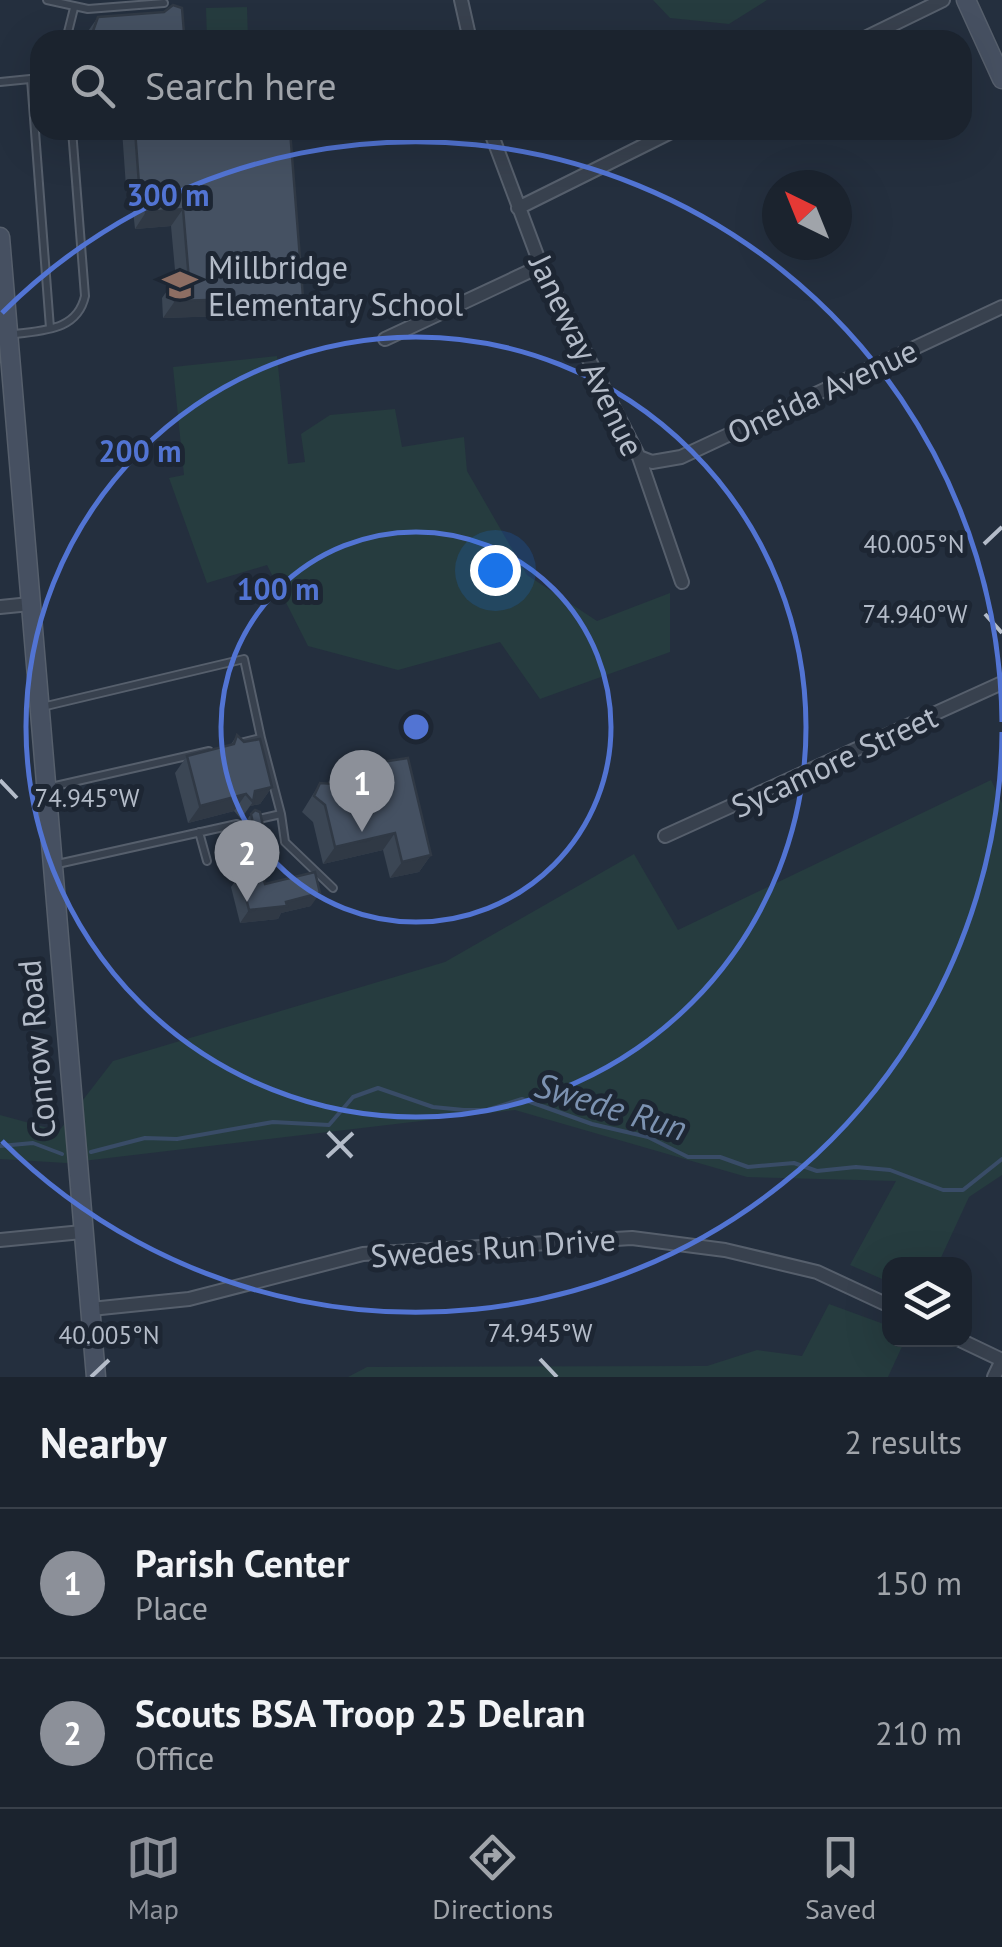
<!DOCTYPE html>
<meta charset="utf-8">
<style>
:root{--surface:#1b232e;--page:#242b36;--text:#f1f3f6;--muted:#a0a4aa;--line:#39404a;--accent:#8c9099}
body{margin:0;font-family:"PT Sans",sans-serif;background:var(--page);color:var(--text)}
.controls{position:absolute;right:30px;bottom:30px;display:grid;overflow:hidden;border-radius:20px;box-shadow:0 10px 40px #0002}
.controls button{width:90px;height:90px;display:grid;place-items:center;padding:0;border:0;border-bottom:2px solid var(--line);background:var(--surface);color:var(--text);font:50px sans-serif}
.compass{position:absolute;left:762px;top:170px;width:90px;height:90px;border-radius:50%;background:var(--surface);box-shadow:0 10px 40px #0002;rotate:317deg}
.you{position:absolute;left:495px;top:570px;width:35px;height:35px;margin:-25px;border:8px solid #fff;border-radius:50%;background:#1a73e8;box-shadow:0 0 0 15px #1a73e833}
.badge{display:grid;place-items:center;width:65px;height:65px;border-radius:50%;background:var(--accent);color:#fff;font-size:32px;font-weight:700}
.pin{position:absolute;translate:-50% -82px;filter:drop-shadow(0 2px 5px #0008)}
.pin::after{content:'';position:absolute;top:52px;width:35px;height:30px;background:inherit;clip-path:polygon(0 0,100% 0,50% 100%)}
.list{margin:0;padding:0;list-style:none}
h2{display:flex;justify-content:space-between;align-items:center;height:130px;margin:0;padding:0 40px;font-size:42px}
h2 small{font-size:32px;font-weight:400;color:var(--muted)}
.list li{display:grid;grid-template-columns:65px 1fr auto;gap:30px;align-items:center;box-sizing:border-box;height:150px;padding:0 40px;border-top:2px solid var(--line)}
.list b{display:block;font-size:38px;white-space:nowrap}
.list p{margin:0;font-size:32px;white-space:nowrap;color:var(--muted)}
.list em{font-size:32px;font-style:normal;color:var(--muted)}
.icon{flex:none;width:55px;height:55px;fill:none;stroke:currentColor;stroke-width:2;stroke-linecap:round;stroke-linejoin:round}
.map{position:relative;flex:none;width:1002px;height:1377px;overflow:hidden}
.search{position:absolute;background:var(--surface);box-shadow:0 10px 40px #0002;left:30px;right:30px;top:30px;height:110px;display:flex;align-items:center;gap:25px;box-sizing:border-box;padding:0 35px;border-radius:30px;color:var(--muted);font-size:38px}
.sheet{height:430px;background:var(--surface)}
nav{display:flex;justify-content:space-around;align-items:center;box-sizing:border-box;height:140px;border-top:2px solid var(--line);background:var(--surface);font-size:28px;color:var(--muted)}
nav a{display:grid;justify-items:center;gap:5px}
nav .on{color:var(--accent)}
.map>svg:first-child{display:block}
.green{fill:#263c3f}
.lines{fill:none;stroke-linecap:round;stroke-linejoin:round}
.stream{stroke:#394c67;stroke-width:4}
.lane-casing{stroke:#565f6c;stroke-width:10}
.street-casing{stroke:#565f6c;stroke-width:16}
.secondary-casing{stroke:#565f6c;stroke-width:21}
.lane{stroke:#38414e;stroke-width:6}
.street{stroke:#38414e;stroke-width:12}
.secondary{stroke:#465061;stroke-width:18}
.wall{fill:#3b4654}
.shaded-wall{fill:#303945}
.building{fill:#455162;stroke:#303945;stroke-width:2.5}
.ticks{fill:none;stroke:#b4bcc9;stroke-width:4}
.ring{fill:none;stroke:#5274d3;stroke-width:5}
.labels{text-anchor:middle;dominant-baseline:central;stroke-width:10;stroke-linejoin:round;paint-order:stroke}
.poi-label{font-size:32px;fill:#b4bcc9;stroke:#1d2633;text-anchor:start}
.street-label{font-size:32px;fill:#b4bcc9;stroke:#1d2633}
.water-label{font-size:35px;font-style:italic;fill:#7c92b1;stroke:#1d2633}
.ticks-label{font-size:25px;text-anchor:middle;fill:#b4bcc9;stroke:#1d2633;stroke-width:10;stroke-linejoin:round;paint-order:stroke}
.centre{fill:#5274d3;stroke:#1d2633;stroke-width:5}
.ring-label{font-size:30px;text-anchor:middle;font-weight:bold;fill:#5274d3;stroke:#1d2633;stroke-width:10;stroke-linejoin:round;paint-order:stroke}
</style>
<div class="map">
<svg width="1002" height="1377" viewBox="0 0 1002 1377">
<rect width="100%" height="100%" fill="#242f3e"/>
<path class="green" d="M653,0H767L729,24L670,18Z
M247,7L248,40H207L206,8Z
M277,356L288,464L305,462L301,434L330,415L395,409L402,447L464,437L467,471L527,575L597,621L670,593V652L540,699L500,642L398,670L308,646L267,565L207,583L169,478L184,475L173,367Z
M991,780L1002,803V1175L969,1197L938,1264H890L889,1282L850,1265L896,1181L747,1177L515,1110L66,1163L0,1159V1115L59,1131L113,1061L445,962L634,854L678,930Z
M829,1304L889,1326L890,1340H905L888,1377H348L367,1367L707,1366L757,1350L802,1356Z"/>
<g class="lines">
<path class="stream" d="M0,1146L33,1143L62,1154
M91,1152L145,1138L177,1139L273,1122L329,1125L353,1097L378,1088L433,1107L464,1110H487L522,1099L592,1124L648,1137L688,1157H720L748,1167L794,1163L817,1171L856,1167L890,1170L943,1190H963L1002,1159"/>
<g class="lane-casing">
<path id="lane" d="M47,0L88,9L164,3
M66,40L74,8
M31,79L50,328
M0,82L40,78
M9,335C41,330 77,332 85,296L72,130
M42,707L244,659L261,738
M240,743L261,738L281,814L254,820
M51,787L209,751
M281,814L285,842L333,888
M199,832L207,861
M53,865L237,824"/>
</g>
<g class="street-casing">
<path id="street" d="M461,0L470,40
M861,40L943,0
M490,130L541,266L639,457L682,582
M518,208L675,130
M385,339L541,266
M639,457L652,462L681,457L1002,307
M0,607L30,604
M665,836L1002,683
M0,1240L82,1232
M91,1309L189,1299L363,1254L632,1238L725,1250L817,1272L890,1306
M960,1340L1002,1360
M994,1377L1002,1360"/>
</g>
<g class="secondary-casing">
<path id="secondary" d="M966,0L1002,79
M0,237L96,1377"/>
</g>
<use href="#lane" class="lane"/>
<use href="#street" class="street"/>
<use href="#secondary" class="secondary"/>
</g>
<path class="wall" d="M98,17L179,40H84L86,34Z
M122,130H283L291,314L163,318L162,298L174,281H176L171,226L135,229L132,201H127Z
M237,735L272,787L260,804L250,806L241,819L234,811L188,823L175,773L187,756L230,746Z
M332,776L431,855L419,872L390,878L383,850L323,864L313,822L302,812L320,783L327,784Z
M251,814L263,826L252,843L242,845L239,831Z
M240,874L265,884L311,906L281,913L278,919L240,923L231,887Z"/>
<path class="shaded-wall" d="M139,184H144L132,201H127Z
M183,209L171,226L135,229L146,212Z
M303,297L291,314L163,318L175,301Z
M272,787L260,804L250,806L253,802L255,791Z
M246,794L234,811L188,823L200,806Z
M263,826L252,843L242,845L254,828Z
M395,833L383,850L323,864L335,847Z
M431,855L419,872L390,878L402,862Z
M320,893L311,906L281,913L278,919L240,923L249,910Z"/>
<path class="building" d="M173,5L182,8L184,33L179,39L97,40L93,31L98,17L164,12Z
M135,130H290L303,297L175,301L174,281L189,280L183,209L146,212L144,184H139Z
M237,735L244,742L260,739L272,787L255,791L253,802L246,794L200,806L187,756L234,744Z
M408,758L431,855L402,862L395,833L335,847L325,805L314,796L320,783L334,784L332,776L349,767Z
M255,810L260,812L263,826L254,828L251,814Z
M261,869L265,884L315,872L320,893L286,902L287,906L249,910L240,874Z"/>
<path class="ticks" d="M984,544L1002,527M985,614L1002,633M0,780L17,798M328,1132L352,1157M327,1157L353,1133M540,1359L557,1377M91,1377L109,1360"/>
<g class="ring">
<circle cx="416" cy="727" r="195"/>
<circle cx="416" cy="727" r="390"/>
<path d="M1002 732A586 586 0 0 1 2 1141M2 313A586 586 0 0 1 1002 722"/>
</g>
<defs>
<g id="school-bare" transform="scale(2.7)"><path d="M0-5L7-2L0 1L-7-2ZM-4 1L0 2.5L4 1V4Q0 6-4 4Z" fill="#8d6e63" stroke="#1d2633" stroke-width="2.5" paint-order="stroke"/></g>
</defs>
<g fill-rule="evenodd">
<use href="#school-bare" x="180" y="285"/>
</g>
<g class="labels">
<g class="poi-label">
<text x="208" y="267">Millbridge<tspan x="208" dy="37">Elementary School</tspan></text>
</g>
<g class="street-label">
<text transform="translate(587 355) rotate(64)">Janeway Avenue</text>
<text transform="translate(822 391) rotate(-25)">Oneida Avenue</text>
<text transform="translate(834 761) rotate(-25)">Sycamore Street</text>
<text transform="translate(36 1049) rotate(-95)">Conrow Road</text>
<text transform="translate(493 1247) rotate(-4)">Swedes Run Drive</text>
</g>
<g class="water-label">
<text transform="translate(611 1106) rotate(17)">Swede Run</text>
</g>
</g>
<g class="ticks-label">
<text x="914" y="553">40.005°N</text>
<text x="915" y="623">74.940°W</text>
<text x="87" y="807">74.945°W</text>
<text x="540" y="1342">74.945°W</text>
<text x="109" y="1344">40.005°N</text>
</g>
<circle cx="416" cy="727" r="15" class="centre"/>
<g class="ring-label">
<text x="168" y="206">300 m</text>
<text x="140" y="462">200 m</text>
<text x="278" y="600">100 m</text>
</g>
</svg>
<div class="controls">
<button><svg class="icon" aria-label="layers" viewBox="0 0 24 24"><path d="M12 4l9 5-9 5-9-5zM3 14l9 5 9-5"/></svg></button>
</div>
<svg class="compass" viewBox="-18 -18 36 36"><path d="M0-13l5 13h-10z" fill="#e53935"/><path d="M0 13l5-13h-10z" fill="#a0a4aa"/></svg>
<div class="you"></div>
<div class="pin badge" style="left:362px;top:832px">1</div>
<div class="pin badge" style="left:247px;top:902px">2</div>
<div class="search"><svg class="icon" aria-label="search" viewBox="0 0 24 24"><circle cx="10" cy="10" r="6"/><path d="M15 15l6 6"/></svg>Search here</div>
</div>
<section class="sheet">
<h2>Nearby<small>2 results</small></h2>
<ul class="list">
<li><span class="badge">1</span><div><b>Parish Center</b><p>Place</p></div><em>150 m</em></li>
<li><span class="badge">2</span><div><b>Scouts BSA Troop 25 Delran</b><p>Office</p></div><em>210 m</em></li>
</ul>
</section>
<nav>
<a class="on"><svg class="icon" aria-label="map" viewBox="0 0 24 24"><path d="M3 6l6-2 6 2 6-2v14l-6 2-6-2-6 2zM9 4v14M15 6v14"/></svg>Map</a>
<a><svg class="icon" aria-label="directions" viewBox="0 0 24 24"><path d="M12 3l9 9-9 9-9-9zM9 14v-3h6M13 9l2 2-2 2"/></svg>Directions</a>
<a><svg class="icon" aria-label="saved" viewBox="0 0 24 24"><path d="M7 4h10v16l-5-4-5 4z"/></svg>Saved</a>
</nav>
